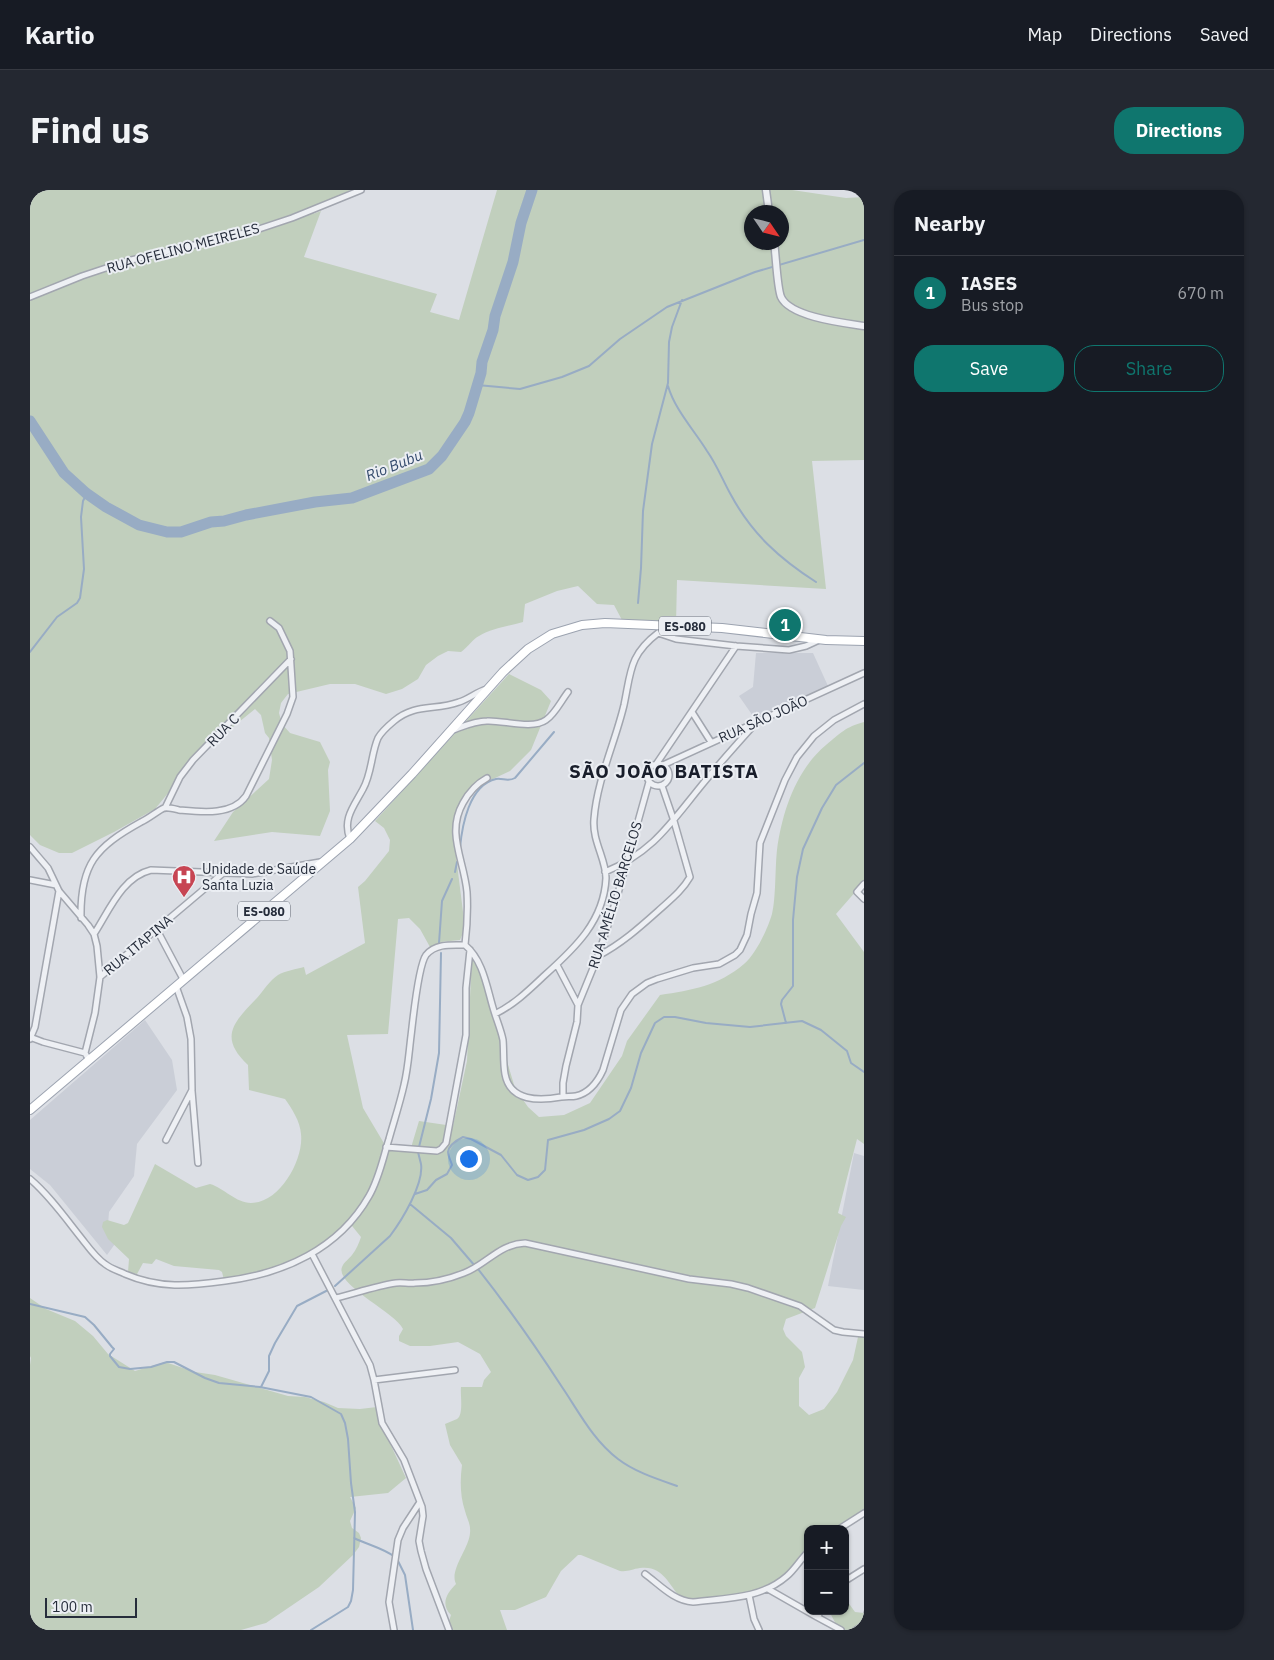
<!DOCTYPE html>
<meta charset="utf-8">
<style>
:root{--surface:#171b24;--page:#242831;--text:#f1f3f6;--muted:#9ea1a6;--line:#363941;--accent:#0f766e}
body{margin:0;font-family:"IBM Plex Sans",sans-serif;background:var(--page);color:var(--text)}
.controls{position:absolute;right:15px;bottom:15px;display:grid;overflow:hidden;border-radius:10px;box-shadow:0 1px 4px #0004}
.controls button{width:45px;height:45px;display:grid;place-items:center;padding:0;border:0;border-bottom:1px solid var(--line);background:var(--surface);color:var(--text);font:25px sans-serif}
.compass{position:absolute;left:714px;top:15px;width:45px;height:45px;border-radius:50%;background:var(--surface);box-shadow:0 1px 4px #0004;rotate:125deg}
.scale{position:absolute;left:15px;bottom:12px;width:92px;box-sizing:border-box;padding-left:5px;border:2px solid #262d3b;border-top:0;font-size:14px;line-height:18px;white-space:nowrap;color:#262d3b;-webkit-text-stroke:4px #ebeef3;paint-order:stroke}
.you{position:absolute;left:438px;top:968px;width:18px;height:18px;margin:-12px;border:4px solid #fff;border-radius:50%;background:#1a73e8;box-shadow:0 0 0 8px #1a73e833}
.badge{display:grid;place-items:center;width:32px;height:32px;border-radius:50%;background:var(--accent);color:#fff;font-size:16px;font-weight:700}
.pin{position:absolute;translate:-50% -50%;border:2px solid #fff;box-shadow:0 1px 5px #0006}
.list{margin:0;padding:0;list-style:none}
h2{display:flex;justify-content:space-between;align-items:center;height:65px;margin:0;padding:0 20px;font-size:21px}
h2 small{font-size:16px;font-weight:400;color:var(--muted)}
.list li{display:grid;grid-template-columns:32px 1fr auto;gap:15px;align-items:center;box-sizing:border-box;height:75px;padding:0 20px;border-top:1px solid var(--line)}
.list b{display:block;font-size:19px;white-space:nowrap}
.list p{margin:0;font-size:16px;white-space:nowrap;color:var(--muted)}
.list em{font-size:16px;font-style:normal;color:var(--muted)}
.actions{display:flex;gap:10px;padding:15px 20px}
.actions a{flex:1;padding:11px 0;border:1px solid var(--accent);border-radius:20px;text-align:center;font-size:18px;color:var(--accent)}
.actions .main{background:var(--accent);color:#fff}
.map{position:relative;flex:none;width:834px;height:1440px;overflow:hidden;border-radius:20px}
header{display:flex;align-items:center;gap:30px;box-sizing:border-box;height:70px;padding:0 25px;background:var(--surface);border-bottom:1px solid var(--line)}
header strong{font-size:24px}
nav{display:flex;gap:28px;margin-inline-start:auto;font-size:18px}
.intro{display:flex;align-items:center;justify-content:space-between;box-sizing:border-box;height:120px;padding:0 30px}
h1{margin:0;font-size:35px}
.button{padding:12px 22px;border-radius:20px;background:var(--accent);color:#fff;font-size:18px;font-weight:700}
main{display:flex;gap:30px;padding:0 30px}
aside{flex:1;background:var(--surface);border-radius:20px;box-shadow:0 1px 4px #0004}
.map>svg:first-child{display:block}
.built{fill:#caced7}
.green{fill:#c1cfbd;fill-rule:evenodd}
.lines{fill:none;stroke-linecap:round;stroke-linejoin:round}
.stream{stroke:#98acc4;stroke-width:2}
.river{stroke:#98acc4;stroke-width:11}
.minor-casing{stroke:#a2a6af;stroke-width:8}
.tertiary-casing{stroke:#a2a6af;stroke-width:9}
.primary-casing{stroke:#9ca3b0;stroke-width:10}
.minor{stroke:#eef0f4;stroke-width:5}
.tertiary{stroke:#eef0f4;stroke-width:6}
.primary{stroke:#fff;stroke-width:8}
.labels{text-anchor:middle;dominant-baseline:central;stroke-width:4;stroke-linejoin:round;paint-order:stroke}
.shield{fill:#ebeef3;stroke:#616772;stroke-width:1}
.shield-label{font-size:12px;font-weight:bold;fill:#262d3b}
.street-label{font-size:14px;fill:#262d3b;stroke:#ebeef3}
.poi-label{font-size:14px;fill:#262d3b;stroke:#ebeef3;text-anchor:start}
.water-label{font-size:15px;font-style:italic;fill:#334a6c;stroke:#ebeef3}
.district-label{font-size:19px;font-weight:bold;letter-spacing:1px;fill:#191e2b;stroke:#ebeef3}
</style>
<header>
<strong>Kartio</strong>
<nav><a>Map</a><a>Directions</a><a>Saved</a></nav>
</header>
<div class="intro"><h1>Find us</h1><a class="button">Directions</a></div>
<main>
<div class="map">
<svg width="834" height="1440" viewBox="0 0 834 1440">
<rect width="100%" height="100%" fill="#dcdfe5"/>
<path class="built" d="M726,463H783L798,496L725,529L709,506L723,497Z
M115,830L142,870L147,900L107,954L104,986L79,1022L78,1035L87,1051L77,1065L20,995L0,979V930Z
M824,963L834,966V1100L798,1096Z"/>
<path class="green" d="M0,0H320L283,24L291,21L274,67L407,104L400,122L429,130L467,0H762L816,8L834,7V270L782,271L796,399L647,390L646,434L592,430L584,415L567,414L548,396L527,401L495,414L493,432C479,436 462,438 449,446C443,449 438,457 431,462L418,461L408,466L396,475L388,489L372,499L356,504L325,494H300L258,504L251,513L249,523L252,534L260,543L290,552L300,572L298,580L300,621L290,646L242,642L184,651L203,622L239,589L242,570L239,548L235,543L231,525L225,519L172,562L125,619L84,642L42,663H29L10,655L0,645ZM722,22H752V52H722Z
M479,484L511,500L521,511L501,560L480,581L448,596L426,629L423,642L435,738L430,750L411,752L400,757L390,739L379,728L368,729L358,844L317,845L333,918L355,955L358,957L380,961L389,931L423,936L437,871L442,765L449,778L485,898L498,917L509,927L534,925L560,913L592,866L597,851L630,805C662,800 688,796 714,774C726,764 738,738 742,724C746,708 745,678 747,660C752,622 766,580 796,555C811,543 815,537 834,532V692L806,724L834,762V954L827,949L808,1023L816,1027L811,1036L785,1118L756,1129L753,1139L756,1146L772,1162L775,1177L769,1188V1216L779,1225L794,1219L807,1202L823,1170L828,1147H834V1321L806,1339H778V1361C768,1372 759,1384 746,1391C722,1407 679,1412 651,1408C638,1394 633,1375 610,1378C602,1379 598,1382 590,1381L551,1365H548L531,1381L516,1407L485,1420H470L477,1440H422L419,1431L421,1425C410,1414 417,1403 426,1394C419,1380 439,1359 440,1343C441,1334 437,1329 435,1321C430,1306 430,1290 432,1275L420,1255L415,1234C419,1232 423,1231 427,1229C434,1224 430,1205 431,1197H452L454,1190L461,1182L450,1164L428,1152L400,1156H380L369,1151V1146L373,1139C365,1122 305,1095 312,1077C314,1072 319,1069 322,1065C326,1060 329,1053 331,1047L318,1031L310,1044L265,1069L232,1083L194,1090L192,1082L189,1080L144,1076L126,1069L122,1074L113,1073L107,1084L98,1082L99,1069L78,1049L72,1037L73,1032L77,1030L94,1035L98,1033L125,974L166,998L180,994C194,998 206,1013 221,1013C250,1013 274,969 271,944C270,931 262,919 255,909L219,900L218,875C188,847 204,832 227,808C233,801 240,790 248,785C255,781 267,779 274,777L276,785L335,753L328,697L335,691L359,661L360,650L354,638L345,631Z
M0,1108L16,1119L45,1131L63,1146L78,1164L105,1181L135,1172L165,1182L185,1185L258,1206L275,1207L294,1212L308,1218L330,1219L347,1217L352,1236L376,1288L358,1303L320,1307L326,1318L320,1331L322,1338L329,1343L331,1348L329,1357L323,1365L289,1397L236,1433L211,1440H0V1175L1,1168L0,1166Z
M815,1408L825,1422L834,1423V1440H809L799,1421H815Z"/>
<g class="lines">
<path class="stream" d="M447,195L490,199L532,187L559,176L590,149L637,117L725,82L834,50
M638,196C645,220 664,240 677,261C687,275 693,291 701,305C722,344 750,369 786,392
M608,413L611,378L613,321L622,254L638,193L639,152L642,137L652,110
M0,462L27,427L47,413L50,408L54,379L51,327L53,311L57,303
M430,658C432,636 439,595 466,589C473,588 478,592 485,588L524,542
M425,682L427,672
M409,753L412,711L422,689
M756,833L751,814L752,810L763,796V730L767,687L773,659L792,618L806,595L834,573
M389,957L401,909L409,863L411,763
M385,1004L397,1000L406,990L417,984L422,975C421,971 418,966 418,962C419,955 427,950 433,947L441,949L471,965L487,985L498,990L508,987L515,980L518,950L554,940L579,929L590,921L601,898L611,863L625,833L634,827H645L676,833L720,837L772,831L791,840L817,861L821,873L834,882
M380,1014L421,1048L445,1076
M448,1079C478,1117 506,1157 532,1197C549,1222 563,1250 588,1269C605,1282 627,1289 647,1296
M305,1096L360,1046C372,1030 394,994 391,974C390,970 389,966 388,962
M0,1114L55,1127L64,1135L82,1157L84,1159L80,1164V1166L89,1177L100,1179L121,1177L137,1172H144L175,1188L189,1193L230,1197L281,1207L311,1224L315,1233L318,1249L321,1293L325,1322L323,1400L321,1411L318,1417L281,1440
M231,1197L239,1181V1166L245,1153L267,1116L300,1099
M324,1348C338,1355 353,1358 365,1367
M367,1369L375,1385L383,1440"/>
<path class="river" d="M0,231L34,283L56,303L76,317L109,335L137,342H151L181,332L194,331L216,325L285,312L322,308L399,279L412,266L435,232L439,223L451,183L452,172L463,140L465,126L483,72L491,33L502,0"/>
<g class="minor-casing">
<path id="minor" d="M0,107L52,86L97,71L223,41L262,28L331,0
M628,443L646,449L706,456L759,460L776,456L789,450
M662,522L681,552
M423,540C434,536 445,531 457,531C473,530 502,540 516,530C525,524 531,511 538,502
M627,573L706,456
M617 585a11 11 0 1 1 22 0a11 11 0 1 1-22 0Z
M633,575L834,483
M135,618L150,587L163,570L261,469
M320,649C312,629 324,616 333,599C342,583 341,564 348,548C352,541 358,536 364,531C385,513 405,521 429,512C439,509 446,502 457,499
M0,657L18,678L29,701L58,735L64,744L67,756L70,787L65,823L55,863L59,870
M575,682C623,662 640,634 671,596C688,575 706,555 724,535
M0,690L26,695
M834,694L827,702L834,709
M51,728C50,674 66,657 111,632C118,629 129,620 134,618C138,617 145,619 149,620C171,622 202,626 216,606L257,524L263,507L260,461L249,438L240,431
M127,740L153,789
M64,744C79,721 92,687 121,680L222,684L290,672
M435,755C454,771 457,799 464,821C467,831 471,840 473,850C474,861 473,873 475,884C480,912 510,911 531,907C536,906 542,907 546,906C559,903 568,891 573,880L591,820L602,804L617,793L627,789L663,778L689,774L705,765L710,760L717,745L721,724L727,703L730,653L755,590L767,567L784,546L804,530L834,514
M435,755C437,738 438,719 437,702C434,670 416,643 433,613C439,602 446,594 457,588
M568,766C591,754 609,738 628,721C640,710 652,701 660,687L644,631L632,596
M527,775L548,815
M70,787L192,684
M465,824C485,814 499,800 515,785C545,758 574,731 576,688C576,669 562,651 564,629C567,590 585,553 594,515C601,482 599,465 628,443
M0,847L13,852L55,863
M0,849L5,837L29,701
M162,901L168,973
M533,906V893L536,876L547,832L548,815L568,766L587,707L619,592
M136,950L162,900L161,849L157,827L146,796
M356,957L407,961L411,959L416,953L436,845V798L440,760
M0,989C20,1006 36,1029 52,1049C59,1058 66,1068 75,1074C81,1079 89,1081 95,1084C130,1099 159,1096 195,1091C253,1084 309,1059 339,1006C349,989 353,968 359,949C364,931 370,913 374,895C378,879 379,862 381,846C383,830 388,776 396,765C406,753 422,755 435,755
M282,1064L340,1175L344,1190L352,1233L374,1270L392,1317L393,1326L389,1351L391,1361L396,1379L419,1440
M306,1108C326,1103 346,1096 366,1093C372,1092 379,1094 385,1093C401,1093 419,1089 434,1083C456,1075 469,1054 495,1053L659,1089L701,1094L718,1098L770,1116L804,1140L813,1142L834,1144
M344,1190L425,1180
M809,1339L834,1323
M615,1384C630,1395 644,1411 663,1412C696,1408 731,1409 757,1386C765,1379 770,1370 778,1362
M815,1391L834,1379
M738,1399L787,1427
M719,1405L724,1429L729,1440
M791,1421L787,1427L811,1440
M364,1440L359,1412L368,1350L373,1338L390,1312
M826,1440L834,1435"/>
</g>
<g class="tertiary-casing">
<path id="tertiary" d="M736,0L739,22
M744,52C746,65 747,97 751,107C760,127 814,133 834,136"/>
</g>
<g class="primary-casing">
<path id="primary" d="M0,920L320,649L382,584L473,482L498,459L522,444L552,435L575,433L692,438L796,450L834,451"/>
</g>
<use href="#minor" class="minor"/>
<use href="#tertiary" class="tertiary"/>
<use href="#primary" class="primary"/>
</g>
<defs>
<g id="hospital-pin" transform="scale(1.25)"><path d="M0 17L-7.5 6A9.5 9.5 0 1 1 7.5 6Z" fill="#c74553" stroke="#ebeef3"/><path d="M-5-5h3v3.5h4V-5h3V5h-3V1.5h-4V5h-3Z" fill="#fff"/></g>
</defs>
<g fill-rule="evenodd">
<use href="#hospital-pin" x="154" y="687"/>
</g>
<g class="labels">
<g class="shield">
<rect x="629" y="426.5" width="52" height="19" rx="4"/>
<rect x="208" y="711.5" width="52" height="19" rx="4"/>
</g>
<g class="shield-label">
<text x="655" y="436">ES-080</text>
<text x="234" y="721">ES-080</text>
</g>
<g class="street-label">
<text transform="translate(153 58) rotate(-15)">RUA OFELINO MEIRELES</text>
<text transform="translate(733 529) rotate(-24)">RUA SÃO JOÃO</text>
<text transform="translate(193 540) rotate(-46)">RUA C</text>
<text transform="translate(585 705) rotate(-73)">RUA AMÉLIO BARCELOS</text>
<text transform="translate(108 755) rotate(-40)">RUA ITAPINA</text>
</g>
<g class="poi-label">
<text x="172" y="679">Unidade de Saúde<tspan x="172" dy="16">Santa Luzia</tspan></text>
</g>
<g class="water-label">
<text transform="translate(364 275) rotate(-22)">Rio Bubu</text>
</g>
<g class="district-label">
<text x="634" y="581">SÃO JOÃO BATISTA</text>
</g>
</g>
</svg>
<div class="controls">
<button>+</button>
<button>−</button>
</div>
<svg class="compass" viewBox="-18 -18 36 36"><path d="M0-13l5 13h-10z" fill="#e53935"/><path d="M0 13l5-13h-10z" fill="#9ea1a6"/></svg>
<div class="scale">100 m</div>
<div class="you"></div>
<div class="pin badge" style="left:755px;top:435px">1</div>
</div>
<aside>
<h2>Nearby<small></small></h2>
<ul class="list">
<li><span class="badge">1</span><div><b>IASES</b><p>Bus stop</p></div><em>670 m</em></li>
</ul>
<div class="actions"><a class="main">Save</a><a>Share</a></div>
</aside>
</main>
